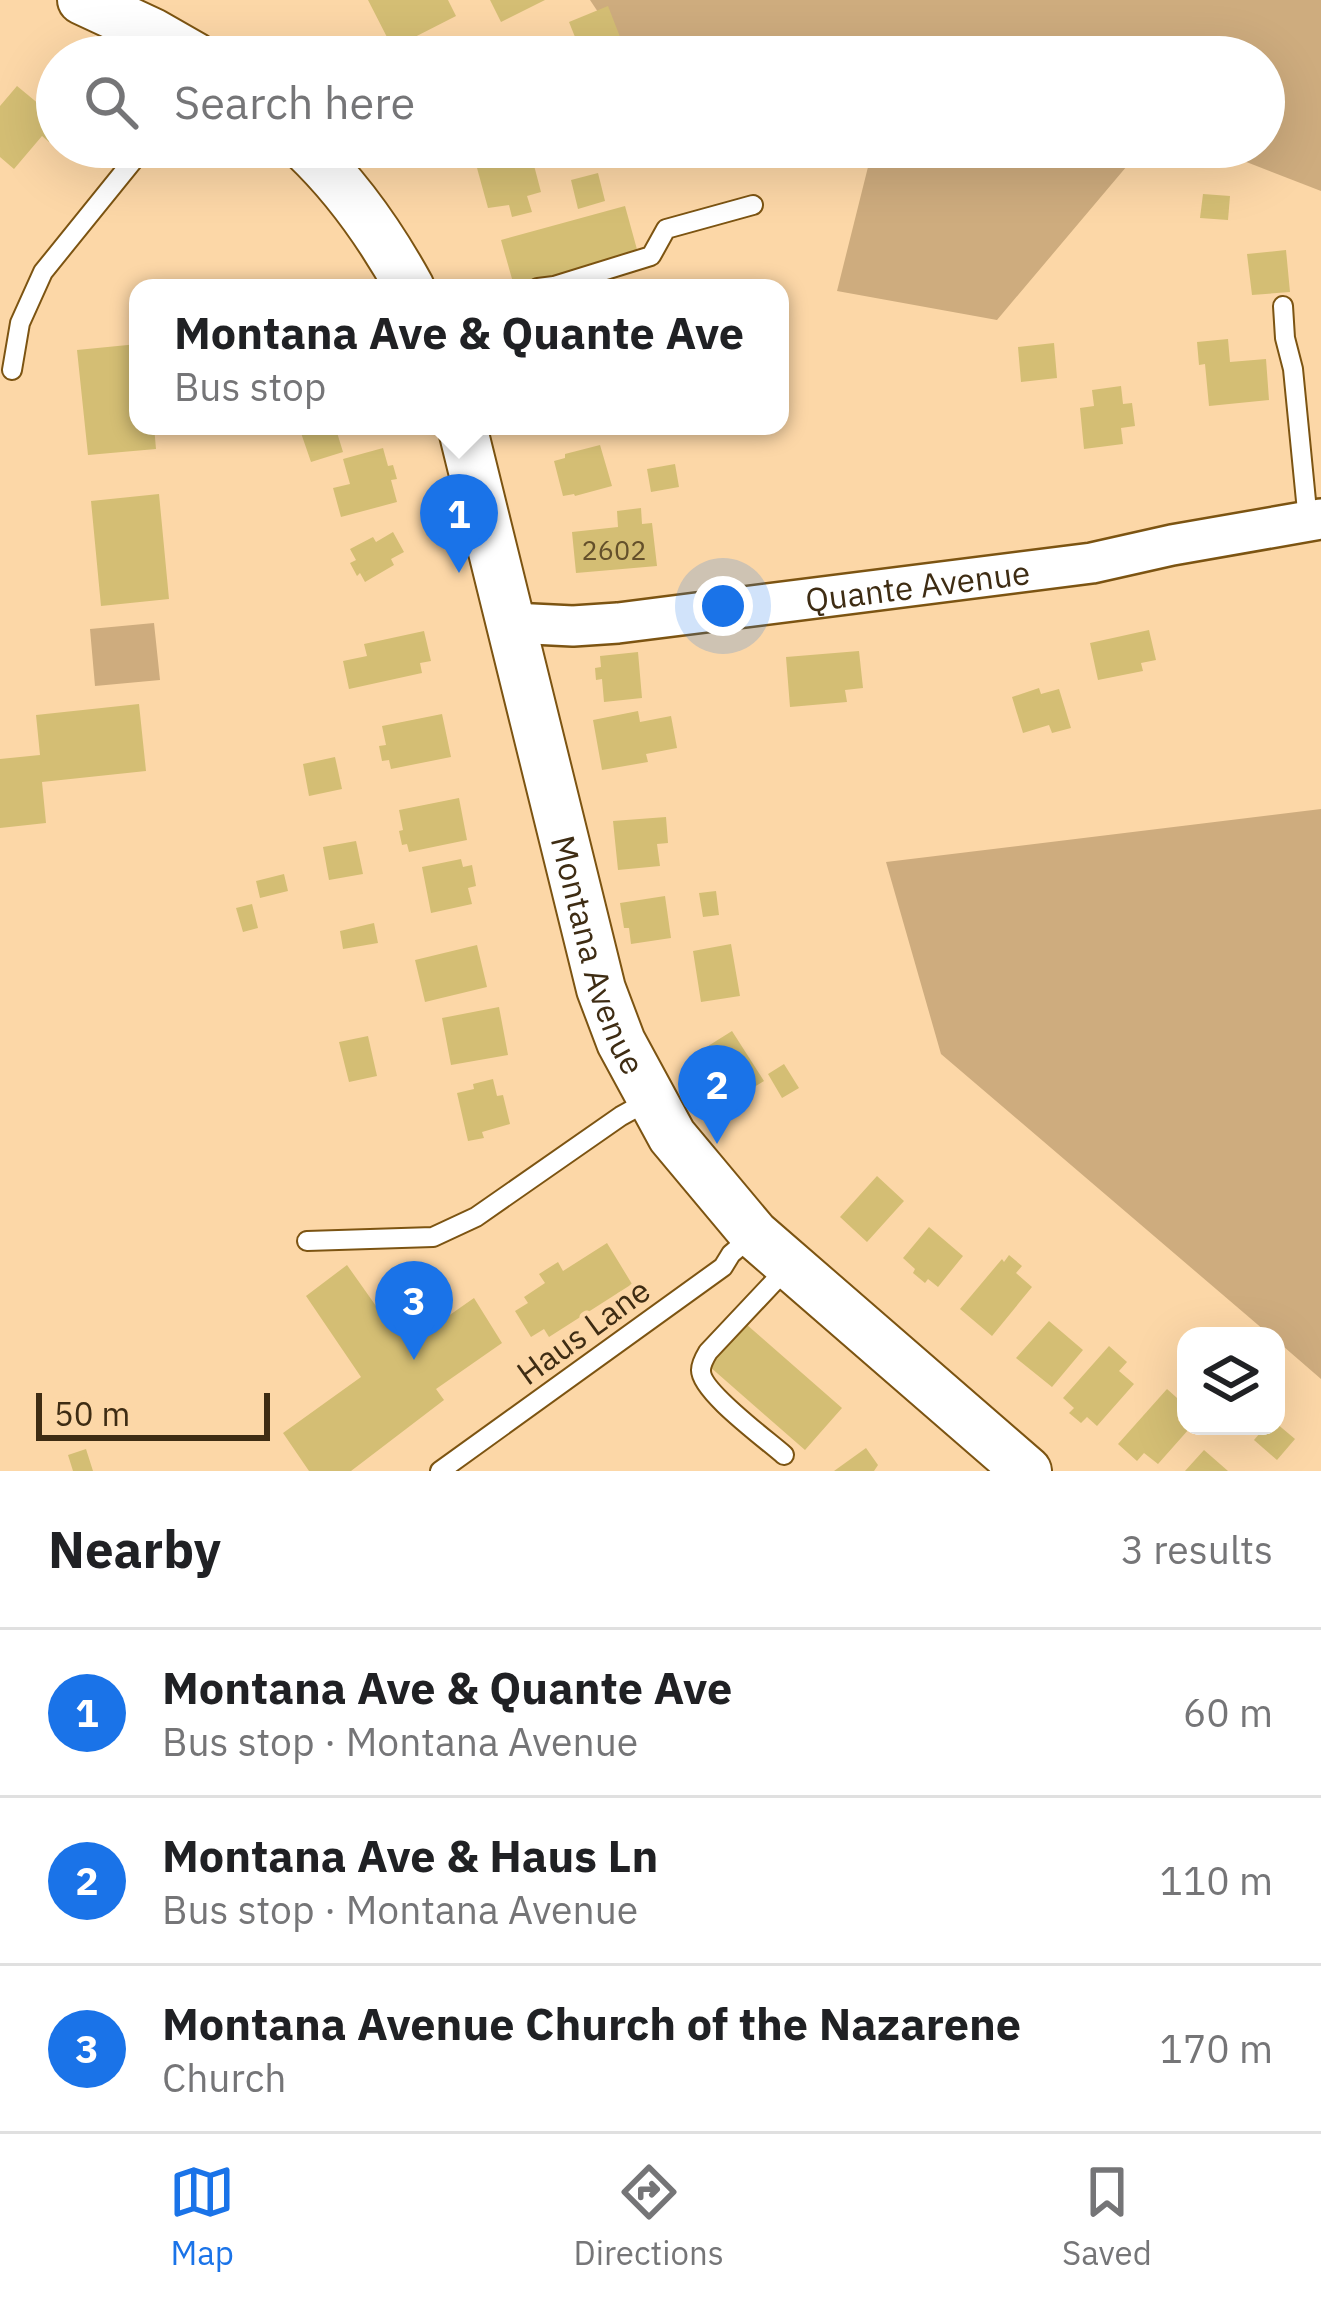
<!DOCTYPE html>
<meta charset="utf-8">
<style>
:root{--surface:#fff;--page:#f6f6f6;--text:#202124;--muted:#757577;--line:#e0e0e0;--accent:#1a73e8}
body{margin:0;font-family:"IBM Plex Sans",sans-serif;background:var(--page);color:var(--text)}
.controls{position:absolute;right:36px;bottom:36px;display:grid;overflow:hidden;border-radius:24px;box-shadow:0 12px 48px #0002}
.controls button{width:108px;height:108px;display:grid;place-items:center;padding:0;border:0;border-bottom:3px solid var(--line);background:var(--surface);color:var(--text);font:60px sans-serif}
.scale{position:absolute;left:36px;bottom:30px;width:234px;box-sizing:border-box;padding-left:12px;border:6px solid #3e2c13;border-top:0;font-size:33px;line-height:42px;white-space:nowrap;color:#3e2c13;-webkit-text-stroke:9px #fcd7a7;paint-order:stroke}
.you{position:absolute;left:723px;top:606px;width:42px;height:42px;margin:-30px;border:9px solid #fff;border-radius:50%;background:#1a73e8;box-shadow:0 0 0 18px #1a73e833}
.badge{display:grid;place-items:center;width:78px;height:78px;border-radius:50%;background:var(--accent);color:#fff;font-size:39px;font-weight:700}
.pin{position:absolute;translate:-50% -99px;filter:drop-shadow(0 3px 6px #0008)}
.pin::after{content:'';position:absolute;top:63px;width:42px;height:36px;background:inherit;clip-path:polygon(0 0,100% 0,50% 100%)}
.popup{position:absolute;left:129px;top:279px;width:660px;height:156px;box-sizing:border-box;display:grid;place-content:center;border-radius:24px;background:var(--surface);filter:drop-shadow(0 3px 9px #0005);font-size:39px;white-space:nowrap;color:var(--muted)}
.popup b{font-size:45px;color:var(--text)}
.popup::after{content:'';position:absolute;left:50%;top:100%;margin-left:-24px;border:24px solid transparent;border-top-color:var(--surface)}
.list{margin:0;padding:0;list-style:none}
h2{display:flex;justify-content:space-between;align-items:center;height:156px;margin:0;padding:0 48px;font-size:51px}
h2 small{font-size:39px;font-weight:400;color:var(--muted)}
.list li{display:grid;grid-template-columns:78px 1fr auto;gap:36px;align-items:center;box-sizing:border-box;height:168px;padding:0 48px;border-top:3px solid var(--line)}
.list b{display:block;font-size:45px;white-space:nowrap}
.list p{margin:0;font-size:39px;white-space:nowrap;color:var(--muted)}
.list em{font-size:39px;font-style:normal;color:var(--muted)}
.icon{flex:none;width:66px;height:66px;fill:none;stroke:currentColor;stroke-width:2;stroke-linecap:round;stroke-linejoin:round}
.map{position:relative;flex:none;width:1321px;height:1471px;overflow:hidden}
.search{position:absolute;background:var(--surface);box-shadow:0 12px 48px #0002;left:36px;right:36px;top:36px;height:132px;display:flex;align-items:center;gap:30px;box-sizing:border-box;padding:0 42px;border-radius:66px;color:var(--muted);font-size:45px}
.sheet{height:660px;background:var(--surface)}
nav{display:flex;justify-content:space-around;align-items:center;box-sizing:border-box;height:168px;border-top:3px solid var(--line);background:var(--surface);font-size:33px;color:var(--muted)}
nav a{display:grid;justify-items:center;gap:6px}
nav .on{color:var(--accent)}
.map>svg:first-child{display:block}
.green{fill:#ceac7e}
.building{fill:#d4be74}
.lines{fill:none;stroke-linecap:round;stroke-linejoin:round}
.service-casing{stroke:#7c5412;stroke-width:22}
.minor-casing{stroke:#7c5412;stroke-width:44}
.tertiary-casing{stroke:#7c5412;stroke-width:52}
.service{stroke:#fff;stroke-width:18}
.minor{stroke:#fff;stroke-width:39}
.tertiary{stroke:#fff;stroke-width:48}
.labels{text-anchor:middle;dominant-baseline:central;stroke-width:10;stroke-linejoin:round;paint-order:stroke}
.number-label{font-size:27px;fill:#64502b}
.street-label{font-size:33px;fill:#3e2c13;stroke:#fcd7a7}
</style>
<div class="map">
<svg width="1321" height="1471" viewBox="0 0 1321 1471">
<rect width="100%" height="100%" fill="#fcd7a7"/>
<path class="green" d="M590,0H1321V191L1208,147H1264V57H628Z
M873,147H1143L997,320L837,291Z
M154,623L160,680L95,686L90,629Z
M1321,809V1379L1276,1340V1336H1271L941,1054L886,862Z"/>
<path class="building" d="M368,0H448L456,16L405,42L403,37L390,43Z
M490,0H545L501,22Z
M608,6L622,42L583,57L569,22Z
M17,86L57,119V133L49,142L42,136L14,169L0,157V106Z
M531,154L541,192L527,196L532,212L512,217L509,205L488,208L477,168Z
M598,173L605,201L578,209L571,180Z
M1203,194L1230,196L1228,220L1200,218Z
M625,206L638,253L514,286L501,240Z
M1286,250L1290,292L1252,295L1247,254Z
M1228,339L1230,362L1266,359L1269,400L1209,406L1205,364L1199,365L1197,342Z
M1054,343L1057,378L1021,382L1018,347Z
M138,344V426H154L156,449L88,455L77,350Z
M1121,386L1123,404L1132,403L1135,426L1121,428L1123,444L1084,449L1080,408L1094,406L1092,390Z
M322,426H335L343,452L311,462L301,433Z
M600,445L612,486L575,496L574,494L563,496L554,461L565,458V454Z
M383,448L388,466L393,465L397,479L391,480L397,502L341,517L333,488L350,484L343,459Z
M675,464L679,487L651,492L647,469Z
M159,494L169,599L101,606L91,501Z
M641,508L642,524L652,523L657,566L576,573L572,532L618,527L617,511Z
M393,532L404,552L391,559L394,565L365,582L360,573L357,576L350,563L356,560L350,549L373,537L376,542Z
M1149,630L1156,660L1141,663L1143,671L1098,680L1090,643Z
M424,631L431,661L420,663L422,673L349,689L343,661L367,656L364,644Z
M859,651L863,688L845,690L847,702L790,707L786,657Z
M638,652L642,698L604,702L602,679L596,680L595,668L601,667L600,656Z
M1039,688L1041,694L1059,689L1071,728L1052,733L1049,725L1023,733L1012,697Z
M139,704L146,771L42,782L46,823L0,828V759L40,755L36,715Z
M638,711L640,722L671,716L677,748L646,754L648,762L602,770L593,720Z
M442,714L451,757L391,769L389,760L382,761L379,746L386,745L382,726Z
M335,757L342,789L309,796L303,764Z
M459,798L467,840L409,852L407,844L402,845L399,831L403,830L399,810Z
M666,817L668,843L657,844L660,866L618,870L613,821Z
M356,841L363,874L329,880L323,847Z
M461,859L463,867L472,865L476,886L468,888L472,904L431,913L422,867Z
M284,874L288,891L260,898L256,881Z
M716,891L719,915L703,917L699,893Z
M665,896L671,938L631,944L629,928H624L620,903Z
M252,904L258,928L243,932L236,908Z
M374,923L378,943L343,949L340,931Z
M731,944L740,996L701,1002L693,951Z
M477,945L487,987L425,1002L415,960Z
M499,1007L508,1055L451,1065L442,1018Z
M732,1031L764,1081L728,1103L697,1053Z
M368,1036L377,1076L349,1082L339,1042Z
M784,1064L799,1088L782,1098L768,1074Z
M493,1079L497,1096L503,1095L510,1124L482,1132L484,1138L468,1141L457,1093L474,1089L473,1084Z
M877,1176L904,1201L867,1242L840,1217Z
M929,1227L963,1256L938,1287L928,1279L925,1283L913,1273L915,1269L903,1258Z
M607,1243L632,1284L549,1337L544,1329L531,1337L515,1311L528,1303L524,1297L545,1283L539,1274L558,1262L563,1271Z
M1009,1255L1022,1266L1016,1273L1032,1287L992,1336L960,1309L1002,1259L1004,1262Z
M347,1265L393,1330L402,1328L414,1340L474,1298L502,1343L436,1389L444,1400L351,1471H309L283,1433L361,1377L306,1296Z
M1049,1321L1083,1350L1052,1387L1016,1358Z
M746,1324L842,1408L805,1450L709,1366Z
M1109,1346L1127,1362L1119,1371L1134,1384L1097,1426L1087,1417L1081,1423L1069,1413L1074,1408L1063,1398Z
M1167,1389L1186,1406L1178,1420L1189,1429L1158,1464L1144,1453L1137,1461L1118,1444Z
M1276,1423L1295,1439L1277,1460L1254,1440L1266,1426H1276Z
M866,1448L878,1465L874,1471H834Z
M86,1449L93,1471H73L68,1455Z
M1204,1450L1228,1471H1185Z"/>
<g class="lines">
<g class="service-casing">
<path id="service" d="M538,288L554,286L651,256L666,229L753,205
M1283,306L1285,338L1293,369L1308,521
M12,370L20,323L43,272L144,147
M307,1241L433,1237L476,1217L621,1116L650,1100
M784,1455C766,1439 700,1391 701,1370C701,1364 705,1357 708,1352L787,1268
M440,1471L723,1267L731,1254L751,1237"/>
</g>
<g class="minor-casing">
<g id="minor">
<path id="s1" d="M512,623L573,626L618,623L1092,563L1172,545L1321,519"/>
</g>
</g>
<g class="tertiary-casing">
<g id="tertiary">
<path d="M82,0L153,33L195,57"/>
<path d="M305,147C347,187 382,237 410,288"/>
<path id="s2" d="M462,426L601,989L621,1042L672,1136L754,1234L1027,1471"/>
</g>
</g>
<use href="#service" class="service"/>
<use href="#minor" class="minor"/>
<use href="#tertiary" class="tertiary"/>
</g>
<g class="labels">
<g class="number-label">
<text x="614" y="549">2602</text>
</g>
<g class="street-label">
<text stroke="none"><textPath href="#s1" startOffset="408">Quante Avenue</textPath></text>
<text stroke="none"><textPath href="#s2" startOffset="546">Montana Avenue</textPath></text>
<text transform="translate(583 1331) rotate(-36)">Haus Lane</text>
</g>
</g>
</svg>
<div class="controls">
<button><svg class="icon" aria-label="layers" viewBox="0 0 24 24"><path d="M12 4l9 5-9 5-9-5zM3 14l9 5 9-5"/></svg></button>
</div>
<div class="scale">50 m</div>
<div class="you"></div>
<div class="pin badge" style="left:459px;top:573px">1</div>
<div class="popup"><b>Montana Ave &amp; Quante Ave</b>Bus stop</div>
<div class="pin badge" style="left:717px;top:1144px">2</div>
<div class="pin badge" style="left:414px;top:1360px">3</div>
<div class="search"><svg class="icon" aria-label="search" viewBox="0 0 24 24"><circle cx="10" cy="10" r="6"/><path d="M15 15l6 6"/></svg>Search here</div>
</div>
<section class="sheet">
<h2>Nearby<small>3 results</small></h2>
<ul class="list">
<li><span class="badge">1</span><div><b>Montana Ave &amp; Quante Ave</b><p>Bus stop · Montana Avenue</p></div><em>60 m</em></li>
<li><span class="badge">2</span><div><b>Montana Ave &amp; Haus Ln</b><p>Bus stop · Montana Avenue</p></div><em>110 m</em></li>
<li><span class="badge">3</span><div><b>Montana Avenue Church of the Nazarene</b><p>Church</p></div><em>170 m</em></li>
</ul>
</section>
<nav>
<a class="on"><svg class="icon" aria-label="map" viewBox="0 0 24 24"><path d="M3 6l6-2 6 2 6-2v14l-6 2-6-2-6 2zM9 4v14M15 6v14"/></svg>Map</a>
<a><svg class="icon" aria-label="directions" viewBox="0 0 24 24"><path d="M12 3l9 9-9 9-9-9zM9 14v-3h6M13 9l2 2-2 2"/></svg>Directions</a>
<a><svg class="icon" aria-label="saved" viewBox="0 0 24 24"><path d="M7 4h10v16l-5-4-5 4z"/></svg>Saved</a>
</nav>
